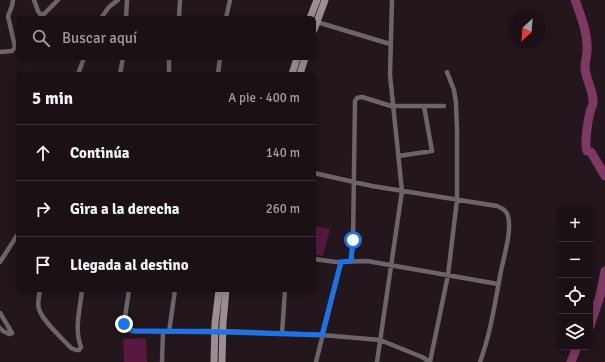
<!DOCTYPE html>
<html lang="es">
<meta charset="utf-8">
<style>
:root{--surface:#1a1016;--page:#271e23;--text:#f1f3f6;--muted:#9f9da1;--line:#383035}
body{margin:0;font-family:Signika,sans-serif;background:var(--page);color:var(--text)}
.controls{position:absolute;right:12px;bottom:12px;display:grid;overflow:hidden;border-radius:6px;box-shadow:0 2px 10px #0003}
.controls button{width:36px;height:36px;display:grid;place-items:center;padding:0;border:0;border-bottom:1px solid var(--line);background:var(--surface);color:var(--text);font:20px sans-serif}
.compass{position:absolute;left:509px;top:12px;width:36px;height:36px;border-radius:50%;background:var(--surface);box-shadow:0 2px 10px #0003;rotate:206deg}
.stop{position:absolute;width:12px;height:12px;margin:-9px;border:3px solid #1a73e8;border-radius:50%;background:#fff}
.stop.end{background:#1a73e8;border-color:#fff;box-shadow:0 1px 4px #0008}
.list{margin:0;padding:0;list-style:none}
h2{display:flex;justify-content:space-between;align-items:center;height:52px;margin:0;padding:0 16px;font-size:17px}
h2 small{font-size:13px;font-weight:400;color:var(--muted)}
.list li{display:grid;grid-template-columns:26px 1fr auto;gap:12px;align-items:center;box-sizing:border-box;height:56px;padding:0 16px;border-top:1px solid var(--line)}
.list b{display:block;font-size:15px;white-space:nowrap}
.list em{font-size:13px;font-style:normal;color:var(--muted)}
.icon{flex:none;width:22px;height:22px;fill:none;stroke:currentColor;stroke-width:2;stroke-linecap:round;stroke-linejoin:round}
.map{position:relative;flex:none;width:605px;height:362px;overflow:hidden}
.search{position:absolute;background:var(--surface);box-shadow:0 2px 10px #0003;left:16px;top:16px;width:300px;height:44px;display:flex;align-items:center;gap:10px;box-sizing:border-box;padding:0 14px;border-radius:6px;color:var(--muted);font-size:15px}
.panel{position:absolute;background:var(--surface);box-shadow:0 2px 10px #0003;left:16px;top:72px;width:300px;height:220px;border-radius:6px}
.map>svg:first-child{display:block}
.green{fill:#581841}
.lines{fill:none;stroke-linecap:round;stroke-linejoin:round}
.river{stroke:#7d3961;stroke-width:9}
.street{stroke:#6b6468;stroke-width:4.5}
.secondary{stroke:#9a8e94;stroke-width:7}
.route{stroke:#1a73e8;stroke-width:5}
</style>
<div class="map">
<svg width="605" height="362" viewBox="0 0 605 362">
<rect width="100%" height="100%" fill="#23161d"/>
<path class="green" d="M315,226L330,229L323,256L314,254Z
M146,338L147,362H124L123,339Z"/>
<g class="lines">
<path class="river" d="M575,0C581,16 588,34 587,51C587,56 585,62 585,67C585,79 594,90 593,103C593,106 591,109 590,112C588,120 584,144 587,151L591,152L605,176
M590,326L600,296L605,271
M571,362L577,347"/>
<path class="street" d="M34,0L38,11L40,14L43,15L58,0
M101,18L109,7L118,0
M126,18L127,0
M179,18L180,0
M226,18L230,0
M317,22L390,44
M0,52L12,51L15,47L8,16L12,6L13,0
M169,58V74
M78,74L84,58
M120,74L123,58
M218,74L220,58
M399,156L432,151L424,106
M314,173L372,186L497,206C502,208 506,210 508,216C512,231 504,256 501,271C495,302 491,332 480,362
M314,259L336,262L367,261L498,284
M351,261L353,240L355,101L357,98L362,97L391,106H444
M0,262L18,234
M40,290C39,296 37,303 39,309C43,322 62,338 71,348L76,350H79L81,347C74,329 80,309 82,290
M129,290L124,324L126,328L132,331H222L322,335L380,340L422,357L430,362
M0,313L12,333L9,334L3,331L0,328
M169,332L175,290
M282,334L285,290
M162,362L163,332
M316,362L341,262
M377,362L402,191L390,75L392,0
M430,362L448,275L457,200V130L456,103L454,90L447,72"/>
<path class="secondary" d="M310,18L317,0
M314,30L325,0
M292,74L297,58
M300,74L305,58
M214,362L215,323L219,290
M222,362L223,323L226,290"/>
</g>
<g class="lines">
<path class="route" d="M124,324L127,329L135,331L222,332L322,335L341,262L351,261L353,240"/>
</g>
</svg>
<div class="controls">
<button>+</button>
<button>−</button>
<button><svg class="icon" aria-label="locate" viewBox="0 0 24 24"><circle cx="12" cy="12" r="6"/><path d="M12 2v4M12 18v4M2 12h4M18 12h4"/></svg></button>
<button><svg class="icon" aria-label="layers" viewBox="0 0 24 24"><path d="M12 4l9 5-9 5-9-5zM3 14l9 5 9-5"/></svg></button>
</div>
<svg class="compass" viewBox="-18 -18 36 36"><path d="M0-13l5 13h-10z" fill="#e53935"/><path d="M0 13l5-13h-10z" fill="#9f9da1"/></svg>
<div class="stop" style="left:353px;top:240px"></div>
<div class="stop end" style="left:124px;top:324px"></div>
<div class="search"><svg class="icon" aria-label="search" viewBox="0 0 24 24"><circle cx="10" cy="10" r="6"/><path d="M15 15l6 6"/></svg>Buscar aquí</div>
<section class="panel">
<h2>5 min<small>A pie · 400 m</small></h2>
<ul class="list">
<li><svg class="icon" aria-label="ahead" viewBox="0 0 24 24"><path d="M12 20V5M6 11l6-6 6 6"/></svg><div><b>Continúa</b></div><em>140 m</em></li>
<li><svg class="icon" aria-label="right" viewBox="0 0 24 24"><path d="M7 20v-9h11M14 6l5 5-5 5"/></svg><div><b>Gira a la derecha</b></div><em>260 m</em></li>
<li><svg class="icon" aria-label="arrive" viewBox="0 0 24 24"><path d="M6 21V4h12l-3 4 3 4H6"/></svg><div><b>Llegada al destino</b></div></li>
</ul>
</section>
</div>
